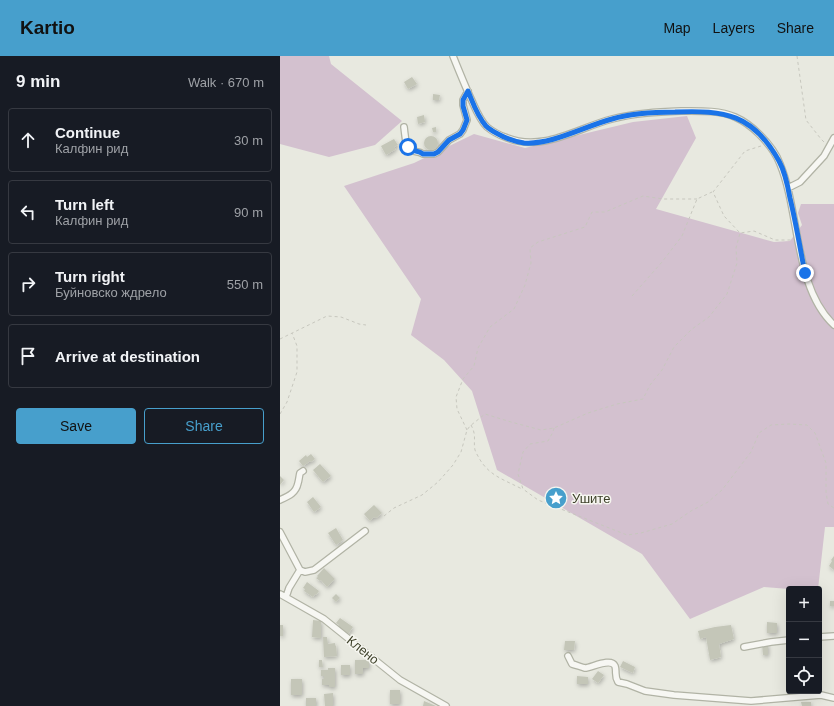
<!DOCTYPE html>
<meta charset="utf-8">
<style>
:root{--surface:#171b24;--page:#20242c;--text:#f1f3f6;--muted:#9ea1a6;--line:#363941;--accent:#479fcc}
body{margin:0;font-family:Arial,sans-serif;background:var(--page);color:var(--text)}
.controls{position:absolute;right:12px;bottom:12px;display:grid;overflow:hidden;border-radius:4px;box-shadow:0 4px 16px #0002}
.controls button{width:36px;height:36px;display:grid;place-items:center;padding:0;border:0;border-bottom:1px solid var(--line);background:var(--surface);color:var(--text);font:20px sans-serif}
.stop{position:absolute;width:12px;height:12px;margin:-9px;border:3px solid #1a73e8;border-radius:50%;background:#fff}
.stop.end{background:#1a73e8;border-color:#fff;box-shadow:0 1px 4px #0008}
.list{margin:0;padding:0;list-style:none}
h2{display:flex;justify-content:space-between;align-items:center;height:52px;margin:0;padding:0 16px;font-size:17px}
h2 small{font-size:13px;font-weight:400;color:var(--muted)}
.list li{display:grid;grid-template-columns:26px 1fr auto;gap:12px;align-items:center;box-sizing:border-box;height:64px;margin:0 8px 8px;padding:0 8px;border:1px solid var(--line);border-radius:4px}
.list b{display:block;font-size:15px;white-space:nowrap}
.list p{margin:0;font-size:13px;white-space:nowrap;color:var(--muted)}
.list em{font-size:13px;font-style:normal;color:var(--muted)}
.actions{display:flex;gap:8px;padding:12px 16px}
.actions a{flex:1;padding:9px 0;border:1px solid var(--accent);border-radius:4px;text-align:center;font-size:14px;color:var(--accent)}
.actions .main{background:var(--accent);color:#111}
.icon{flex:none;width:22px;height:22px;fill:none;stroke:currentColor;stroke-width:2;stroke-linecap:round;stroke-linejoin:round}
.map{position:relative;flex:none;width:554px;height:650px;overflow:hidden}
header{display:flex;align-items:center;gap:24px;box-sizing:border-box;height:56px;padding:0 20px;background:var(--accent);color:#111}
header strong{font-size:19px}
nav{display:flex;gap:22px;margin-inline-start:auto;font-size:14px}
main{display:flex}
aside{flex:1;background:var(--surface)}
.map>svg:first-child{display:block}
.green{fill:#d3c1cf}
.building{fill:#c4c6b8;filter:url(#shadow)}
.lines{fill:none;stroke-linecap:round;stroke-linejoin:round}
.minor-casing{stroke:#b1b3a5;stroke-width:8}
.path{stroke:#c7c7be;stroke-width:1;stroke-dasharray:3 3;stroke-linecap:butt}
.minor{stroke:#f7f7f3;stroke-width:5.5}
.route{stroke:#1a73e8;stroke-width:5}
.labels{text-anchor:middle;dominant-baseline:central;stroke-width:3;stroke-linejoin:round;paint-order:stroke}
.poi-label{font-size:13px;fill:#3d4029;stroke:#f6f6f0;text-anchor:start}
.street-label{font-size:13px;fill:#3d4029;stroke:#f6f6f0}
</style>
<header>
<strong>Kartio</strong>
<nav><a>Map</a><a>Layers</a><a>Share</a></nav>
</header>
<main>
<aside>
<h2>9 min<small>Walk · 670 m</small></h2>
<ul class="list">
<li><svg class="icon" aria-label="ahead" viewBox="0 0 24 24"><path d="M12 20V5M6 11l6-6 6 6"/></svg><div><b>Continue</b><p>Калфин рид</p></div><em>30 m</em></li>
<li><svg class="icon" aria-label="left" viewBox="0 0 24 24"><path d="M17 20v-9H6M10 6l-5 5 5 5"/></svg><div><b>Turn left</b><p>Калфин рид</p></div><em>90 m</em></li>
<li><svg class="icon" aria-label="right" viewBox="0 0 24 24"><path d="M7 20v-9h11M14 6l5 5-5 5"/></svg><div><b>Turn right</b><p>Буйновско ждрело</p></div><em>550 m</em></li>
<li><svg class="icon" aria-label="arrive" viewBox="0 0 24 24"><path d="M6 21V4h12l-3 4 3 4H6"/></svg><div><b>Arrive at destination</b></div></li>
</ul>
<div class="actions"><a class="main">Save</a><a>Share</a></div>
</aside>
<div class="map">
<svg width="554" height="650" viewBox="0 0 554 650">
<defs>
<filter id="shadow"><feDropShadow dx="1" dy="2" stdDeviation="2" flood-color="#0004"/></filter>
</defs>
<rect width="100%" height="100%" fill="#e8e9e0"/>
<path class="green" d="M0,0H49L51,8L122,65L95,89L49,101L0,88Z
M407,60L416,82L376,153L494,186L510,185L522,169L518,157L521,148H554V471H545L538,533H509L484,531L410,563L362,498L217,414L192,335L164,304L131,279L141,243L64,130L134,107L194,78L245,92L353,66Z"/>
<path class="building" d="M132,21L137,28L128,33L124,26Z
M153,38L160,39L159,44H153Z
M144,59L145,66L138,68L137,61Z
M156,71V76H153L152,72Z
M144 87a7 7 0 1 1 14 0a7 7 0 1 1-14 0Z
M114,83L118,89L114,91L116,93L106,99L101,90Z
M31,398L35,403L31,406L30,405L23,410L19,405L26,399L27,401Z
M40,408L51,420L43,426L33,414Z
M0,420L4,424L0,429Z
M33,441L41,451L34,456L27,446Z
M94,449L102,457L96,462L94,461L90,465L84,458Z
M56,472L63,484L56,489L48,477Z
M554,500V514L549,510L552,505L551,504Z
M44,512L55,523L47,531L41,524L40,525L36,522L38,521L37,520Z
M27,526L39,535L36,539L35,538L33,541L24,535L25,533L23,532Z
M56,538L60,542L56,546L52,542Z
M550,545H554V550H550Z
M60,562L73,571L68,578L58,571L59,569L56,567Z
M33,564L41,565V582L32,581Z
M487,566L497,567V577H487Z
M0,569H3V580H0Z
M451,569L454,583L439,588L441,601L430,604L426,581L420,583L418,575L435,571Z
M43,581H47L48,588L55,587V590L56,589L57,600L44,601Z
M285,585H295L294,594H284Z
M482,588H488V599H483Z
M39,604H42L43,611H39Z
M75,604H89V612H83V618H75Z
M343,605L355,611L353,617L340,611Z
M61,609H70V619H61Z
M48,612H55V631H49V629H42V623H44V620H41V614H48Z
M318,615L324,619L318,627L312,623Z
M297,620L308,621V628H297Z
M11,623H22V639H11Z
M110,634H120V648H110Z
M53,637V650H45L44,638Z
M26,642H36V650H26Z
M144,645L156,650H143Z
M521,646H531V650H522Z"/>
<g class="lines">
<g class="minor-casing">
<path id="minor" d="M173,0C179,15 185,30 192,45C196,54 200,64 207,71C212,75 219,79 225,81C262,97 297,72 332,63C355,57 378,56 401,55C418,55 439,54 455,61C464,65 472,71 479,78C488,87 496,97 500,108C520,156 514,232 554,269
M124,71C125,77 125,90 130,94C134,96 139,95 143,98H154L158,96L169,84L180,78L183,74L187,64L183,49V44L188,35
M508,132L520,126L544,100L554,82
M0,444C9,440 16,437 18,427C19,424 19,421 20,417L23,415
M0,476L20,514
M20,514L25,516L34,514L85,475
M0,538L44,563L120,624L166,650
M6,541L9,532L20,514
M539,581L554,580
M464,591L491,586L509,584
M288,600L292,608C296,609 301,611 305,612C311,612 331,601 335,610C337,616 334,619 338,626L347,628L365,635L394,639L471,645L541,639L554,642"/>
</g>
<path class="path" d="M517,0L526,64L541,83L544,86
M481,90L465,95L433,136L444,160L460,177L474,175L495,184H512
M352,240L382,206L402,180L417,143L432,136
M0,283L47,260L61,261L79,268L86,269
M0,358L7,346L17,316V290L12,277
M191,369C197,380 193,384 195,394C196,397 198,400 199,402C209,420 225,424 242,433
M274,372L273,376L268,385L250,388L243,396L238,418L243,433L258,444L347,479L361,477L392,468L411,455L428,446L442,434L471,396L479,377L491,369L509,368L527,369L535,377L546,407V436L548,448L554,452
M187,374L177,353L176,341L183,323L194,310L198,292L210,271L234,253L245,229L251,207L250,192L258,186L305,171L312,156H325L363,140L383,143H417
M104,460L114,452L142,439L158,426L173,409L181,396L187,374L190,370L205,358L231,366L261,374L274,372L308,357L337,348L363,343L370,329L382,314L394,291L412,273L429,261L447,238L457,207L456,192L460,177"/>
<use href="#minor" class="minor"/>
</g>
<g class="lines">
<path class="route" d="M128,91C132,96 138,94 143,98H154L158,96L169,84L180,78L183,74L187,64L183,50V44L188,35C193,47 197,60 206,70C211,75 218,78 224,81C231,84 237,86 244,87C272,89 305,70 332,63C352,57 374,56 395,56C445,54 473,58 499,105C504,114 508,131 510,142C516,167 520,192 525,217"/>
</g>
<defs>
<g id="sight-disc" transform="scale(1.15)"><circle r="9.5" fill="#479fcc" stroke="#f6f6f0"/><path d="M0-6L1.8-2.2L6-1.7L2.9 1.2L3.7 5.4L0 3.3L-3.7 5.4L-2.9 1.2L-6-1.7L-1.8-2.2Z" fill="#fff"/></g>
</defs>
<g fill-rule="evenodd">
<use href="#sight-disc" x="276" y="442"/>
</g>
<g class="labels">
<g class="poi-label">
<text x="292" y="442">Ушите</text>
</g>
<g class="street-label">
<text transform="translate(83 594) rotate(39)">Клено</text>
</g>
</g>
</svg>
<div class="controls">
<button>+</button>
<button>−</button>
<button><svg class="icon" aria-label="locate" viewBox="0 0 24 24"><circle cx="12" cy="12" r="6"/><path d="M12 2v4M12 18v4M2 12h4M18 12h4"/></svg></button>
</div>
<div class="stop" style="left:128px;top:91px"></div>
<div class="stop end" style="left:525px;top:217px"></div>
</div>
</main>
